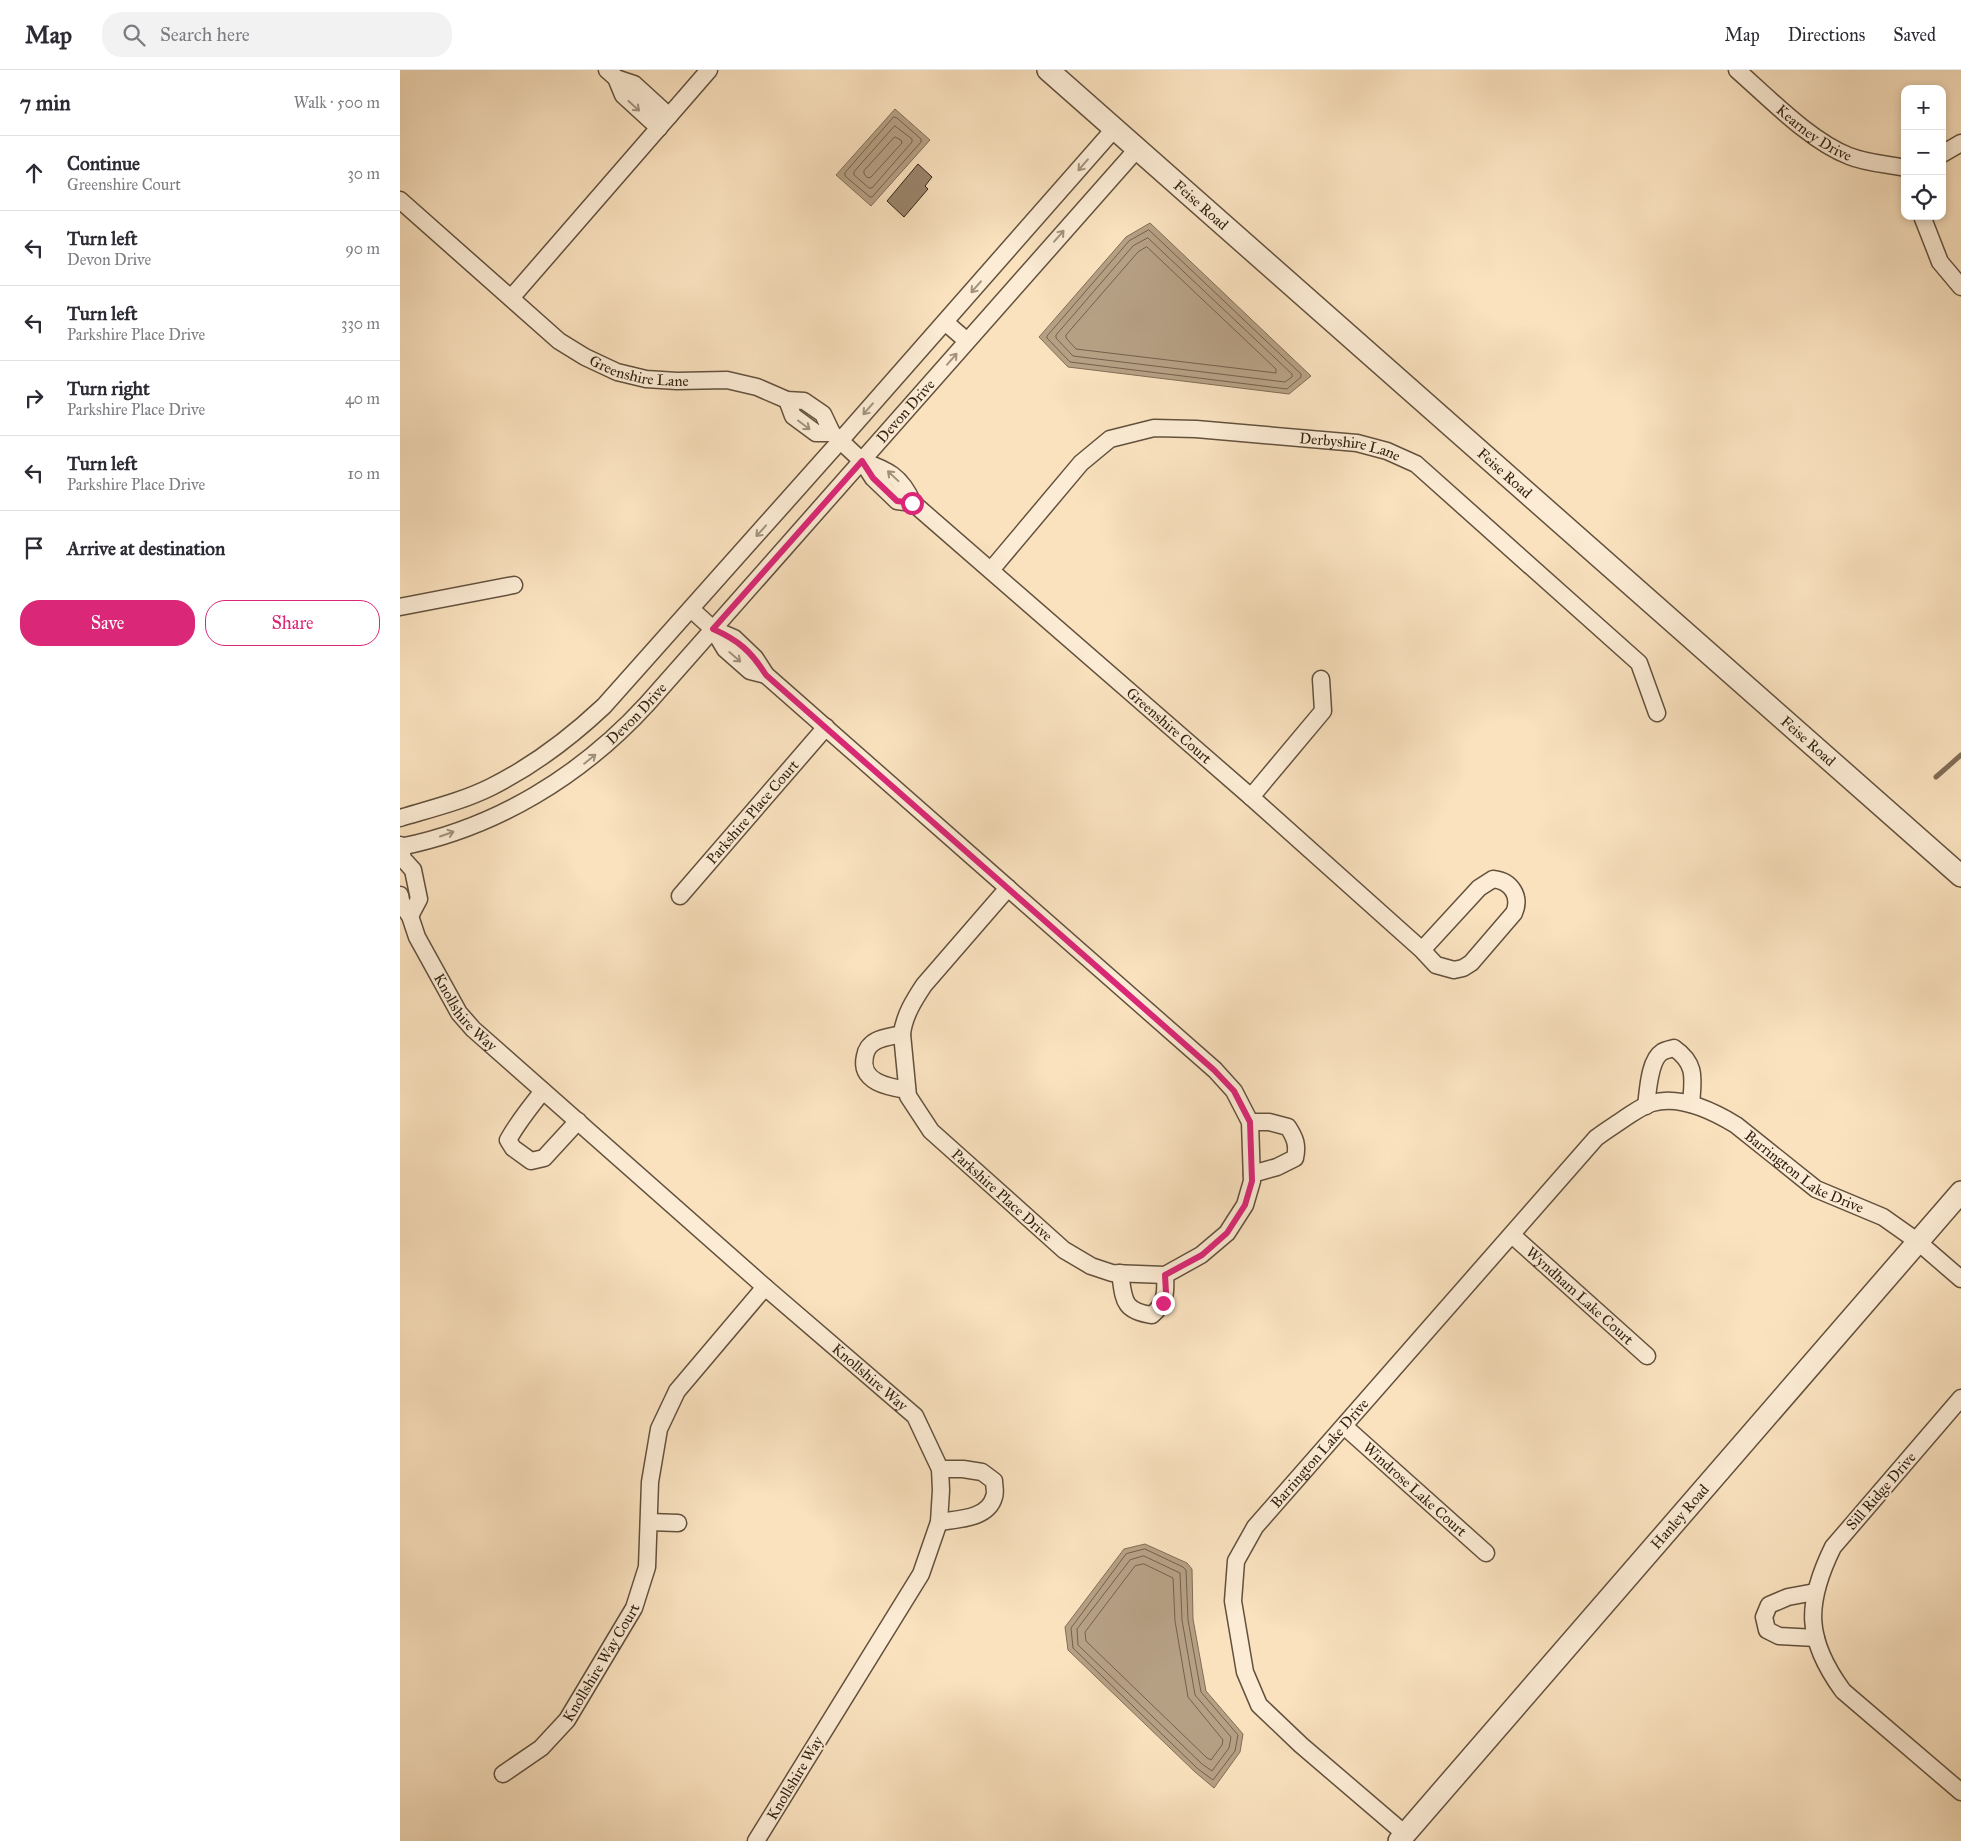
<!DOCTYPE html>
<meta charset="utf-8">
<style>
:root{--surface:#fff;--page:#f2f2f3;--text:#2b2b33;--muted:#7c7c81;--line:#e1e1e2;--accent:#db2777}
body{margin:0;font-family:"IM FELL Great Primer",serif;background:var(--page);color:var(--text)}
.controls{position:absolute;right:15px;top:15px;display:grid;overflow:hidden;border-radius:10px;box-shadow:0 2px 8px #0003}
.controls button{width:45px;height:45px;display:grid;place-items:center;padding:0;border:0;border-bottom:1px solid var(--line);background:var(--surface);color:var(--text);font:25px sans-serif}
.stop{position:absolute;width:15px;height:15px;margin:-11px;border:4px solid #db2777;border-radius:50%;background:#fff}
.stop.end{background:#db2777;border-color:#fff;box-shadow:0 1px 5px #0008}
.list{margin:0;padding:0;list-style:none}
h2{display:flex;justify-content:space-between;align-items:center;height:65px;margin:0;padding:0 20px;font-size:21px}
h2 small{font-size:16px;font-weight:400;color:var(--muted)}
.list li{display:grid;grid-template-columns:32px 1fr auto;gap:15px;align-items:center;box-sizing:border-box;height:75px;padding:0 20px;border-top:1px solid var(--line)}
.list b{display:block;font-size:19px;white-space:nowrap}
.list p{margin:0;font-size:16px;white-space:nowrap;color:var(--muted)}
.list em{font-size:16px;font-style:normal;color:var(--muted)}
.actions{display:flex;gap:10px;padding:15px 20px}
.actions a{flex:1;padding:11px 0;border:1px solid var(--accent);border-radius:20px;text-align:center;font-size:18px;color:var(--accent)}
.actions .main{background:var(--accent);color:#fff}
.icon{flex:none;width:28px;height:28px;fill:none;stroke:currentColor;stroke-width:2;stroke-linecap:round;stroke-linejoin:round}
.map{position:relative;flex:none;width:1561px;height:1771px;overflow:hidden}
header{display:flex;align-items:center;gap:30px;box-sizing:border-box;height:70px;padding:0 25px;background:var(--surface);border-bottom:1px solid var(--line)}
header strong{font-size:24px}
nav{display:flex;gap:28px;margin-inline-start:auto;font-size:18px}
.search{width:350px;height:45px;background:var(--page);display:flex;align-items:center;gap:12px;box-sizing:border-box;padding:0 18px;border-radius:20px;color:var(--muted);font-size:19px}
main{display:flex}
aside{flex:1;background:var(--surface)}
.map>svg:first-child{display:block}
.water{fill:#b6a084;stroke:#816d56}
.lines{fill:none;stroke-linecap:round;stroke-linejoin:round}
.shore{stroke:#74604b;stroke-width:1}
.stream{stroke:#816d56;stroke-width:5}
.building{fill:#9a856c;stroke:#312112}
.minor-casing{stroke:#63513d;stroke-width:19}
.tertiary-casing{stroke:#63513d;stroke-width:24}
.minor{stroke:#fcecd5;stroke-width:16}
.tertiary{stroke:#fcecd5;stroke-width:21}
.oneway{stroke:#a1917d}
.route{stroke:#db2777;stroke-width:6}
.labels{text-anchor:middle;dominant-baseline:central;stroke-width:4;stroke-linejoin:round;paint-order:stroke}
.street-label{font-size:15px;fill:#312112;stroke:#fcecd5}
</style>
<header>
<strong>Map</strong>
<div class="search"><svg class="icon" aria-label="search" viewBox="0 0 24 24"><circle cx="10" cy="10" r="6"/><path d="M15 15l6 6"/></svg>Search here</div>
<nav><a>Map</a><a>Directions</a><a>Saved</a></nav>
</header>
<main>
<aside>
<h2>7 min<small>Walk · 500 m</small></h2>
<ul class="list">
<li><svg class="icon" aria-label="ahead" viewBox="0 0 24 24"><path d="M12 20V5M6 11l6-6 6 6"/></svg><div><b>Continue</b><p>Greenshire Court</p></div><em>30 m</em></li>
<li><svg class="icon" aria-label="left" viewBox="0 0 24 24"><path d="M17 20v-9H6M10 6l-5 5 5 5"/></svg><div><b>Turn left</b><p>Devon Drive</p></div><em>90 m</em></li>
<li><svg class="icon" aria-label="left" viewBox="0 0 24 24"><path d="M17 20v-9H6M10 6l-5 5 5 5"/></svg><div><b>Turn left</b><p>Parkshire Place Drive</p></div><em>330 m</em></li>
<li><svg class="icon" aria-label="right" viewBox="0 0 24 24"><path d="M7 20v-9h11M14 6l5 5-5 5"/></svg><div><b>Turn right</b><p>Parkshire Place Drive</p></div><em>40 m</em></li>
<li><svg class="icon" aria-label="left" viewBox="0 0 24 24"><path d="M17 20v-9H6M10 6l-5 5 5 5"/></svg><div><b>Turn left</b><p>Parkshire Place Drive</p></div><em>10 m</em></li>
<li><svg class="icon" aria-label="arrive" viewBox="0 0 24 24"><path d="M6 21V4h12l-3 4 3 4H6"/></svg><div><b>Arrive at destination</b></div></li>
</ul>
<div class="actions"><a class="main">Save</a><a>Share</a></div>
</aside>
<div class="map">
<svg width="1561" height="1771" viewBox="0 0 1561 1771">
<rect width="100%" height="100%" fill="#fae2bf"/>
<filter id="stains"><feTurbulence type="fractalNoise" baseFrequency=".004" numOctaves="4"/><feColorMatrix values="0 0 0 0 .2 0 0 0 0 .09 0 0 0 0 .02 0 0 0 .5 -.17"/></filter>
<radialGradient id="worn" r=".72"><stop offset=".6" stop-color="#630" stop-opacity="0"/><stop offset="1" stop-color="#630" stop-opacity=".3"/></radialGradient>
<path class="water" d="M495,39L530,70L471,136L436,105Z
M750,153L911,306L889,324L668,297L639,267L726,167Z
M745,1474L787,1493L792,1499L793,1549L806,1621L843,1664L840,1682L814,1718L795,1702L668,1580L665,1557L724,1479Z"/>
<g class="lines">
<path class="shore" d="M494,47L497,48L521,69V72L472,127H470L445,106V103Z
M495,56L512,69V72L472,118H469L454,105V102Z
M495,67L501,70L502,73L471,107L468,108L464,104V101Z
M749,160L901,304V307L887,319L670,292L647,268V266L729,171Z
M748,168L892,304V307L885,312L673,286L656,268V265L733,176Z
M747,177L876,299V303L676,279L666,268V265L738,182Z
M745,1479L783,1497L786,1500L788,1550L801,1622L838,1665L835,1681L813,1710L798,1699L673,1578L671,1558L726,1484Z
M744,1486L780,1503L782,1550L795,1625L831,1667L829,1678L812,1701L802,1694L678,1575L677,1559L730,1490Z
M744,1494L773,1508L775,1551L788,1627L823,1670L822,1675L811,1690L807,1688L686,1571L685,1562L735,1496Z"/>
<path class="stream" d="M1536,707L1561,685"/>
</g>
<path class="building" d="M518,94L532,107L525,116L528,119L504,147L487,131Z"/>
<g class="lines">
<g class="minor-casing">
<g id="minor">
<path d="M207,0L216,8L234,14L269,46"/>
<path id="s1" d="M1337,0C1369,28 1410,71 1449,86C1466,93 1486,94 1505,98"/>
<path d="M216,8L223,25L259,58"/>
<path d="M1542,84L1561,73"/>
<path id="s2" d="M0,130L159,271L185,287L217,302L246,309L277,311L327,310L357,317L387,330L404,331L423,344L432,363L462,391L473,408L497,431L513,433"/>
<path d="M1522,146L1540,192L1561,217"/>
<path d="M111,228L309,0"/>
<path d="M545,252L567,271"/>
<path d="M387,330L393,346L416,363H432"/>
<path id="s3" d="M462,391C488,400 501,406 513,433L851,727L1022,880L1079,818L1093,809C1112,811 1121,827 1114,843L1071,893L1063,898L1054,900L1036,895L1022,880"/>
<path id="s4" d="M591,500L681,393L710,369L754,358L796,359L957,373L987,381L1016,394L1239,593L1257,643"/>
<path d="M0,537L114,515"/>
<path d="M291,539L313,559L334,568L355,588L366,605L608,818"/>
<path d="M313,559L325,579L350,601L366,605"/>
<path d="M851,727L923,641L921,609"/>
<path d="M0,748C30,739 63,731 91,717C133,696 170,668 204,636L440,371L715,58"/>
<path d="M0,775L3,789L13,800L19,829L10,846"/>
<path id="s5" d="M0,777C96,758 181,706 247,634L738,78"/>
<path d="M608,818L815,1000L834,1021L850,1052L852,1111L845,1135L827,1163L801,1185L765,1205L712,1203L691,1196L664,1180L531,1061L508,1026L502,964C504,946 514,930 524,915Z"/>
<path id="s6" d="M0,825L2,835L10,846L17,867L59,943L73,959L365,1217L515,1346L540,1399L541,1420L539,1452L521,1504L356,1771"/>
<path id="s7" d="M280,826L426,657"/>
<path d="M502,964C494,966 483,967 476,971C470,974 466,980 465,986C459,1012 488,1017 507,1020"/>
<path d="M143,1021C130,1037 118,1052 108,1070L113,1078L131,1091L144,1088L178,1051"/>
<path d="M1246,1036C1248,1022 1249,990 1262,982C1265,980 1270,979 1274,978C1297,994 1293,1009 1291,1034"/>
<path d="M850,1052H869L888,1057C895,1068 898,1075 895,1088L877,1097L852,1104"/>
<path id="s8" d="M1112,1165L1247,1286"/>
<path d="M720,1203C724,1229 722,1241 752,1245C766,1233 766,1222 765,1205"/>
<path d="M1561,1328L1433,1477C1405,1534 1405,1569 1443,1621L1561,1722"/>
<path id="s9" d="M944,1356L1086,1483"/>
<path d="M249,1452L278,1453"/>
<path d="M539,1452C558,1449 588,1449 594,1427C596,1423 594,1416 594,1411L582,1402L563,1399H540"/>
<path d="M1415,1522L1388,1527L1369,1535L1364,1547L1367,1560L1379,1566L1416,1568"/>
<path id="s10" d="M103,1704L141,1678L167,1650L234,1538L247,1497L250,1412L259,1359L277,1321L365,1217"/>
<path id="s11" d="M1005,1764L901,1675L859,1635L845,1602L833,1531L836,1491L855,1457L1196,1068C1205,1061 1215,1055 1225,1048C1233,1043 1242,1036 1252,1033C1279,1025 1313,1041 1336,1055L1416,1119L1483,1147L1517,1171L1561,1209"/>
</g>
</g>
<g class="tertiary-casing">
<g id="tertiary">
<path id="s12" d="M648,0L1561,806"/>
<path id="s13" d="M999,1771L1561,1122"/>
</g>
</g>
<use href="#minor" class="minor"/>
<use href="#tertiary" class="tertiary"/>
</g>
<defs><path id="oneway-shaft" d="M-6 0H5M1.5-3L5.5 0L1.5 3" fill="none" stroke-width="1.6" stroke-linecap="round" stroke-linejoin="round" transform="scale(1.25)"/></defs>
<g class="oneway">
<use href="#oneway-shaft" transform="translate(234 36) rotate(42)"/>
<use href="#oneway-shaft" transform="translate(683 95) rotate(131)"/>
<use href="#oneway-shaft" transform="translate(659 166) rotate(-49)"/>
<use href="#oneway-shaft" transform="translate(576 217) rotate(131)"/>
<use href="#oneway-shaft" transform="translate(552 289) rotate(-49)"/>
<use href="#oneway-shaft" transform="translate(468 339) rotate(131)"/>
<use href="#oneway-shaft" transform="translate(404 355) rotate(37)"/>
<use href="#oneway-shaft" transform="translate(493 406) rotate(-137)"/>
<use href="#oneway-shaft" transform="translate(361 461) rotate(132)"/>
<use href="#oneway-shaft" transform="translate(335 587) rotate(41)"/>
<use href="#oneway-shaft" transform="translate(190 689) rotate(-39)"/>
<use href="#oneway-shaft" transform="translate(47 764) rotate(-19)"/>
</g>
<g class="lines">
<path class="route" d="M512,433L497,431L473,408L462,391L313,559C338,570 351,581 366,605L814,1000L834,1021L850,1052L852,1111L845,1135L827,1163L802,1185L765,1205L766,1223L763,1233"/>
</g>
<g class="labels">
<g class="street-label">
<text stroke="none"><textPath href="#s1" startOffset="100">Kearney Drive</textPath></text>
<text stroke="none"><textPath href="#s12" startOffset="204">Feise Road</textPath></text>
<text stroke="none"><textPath href="#s2" startOffset="300">Greenshire Lane</textPath></text>
<text stroke="none"><textPath href="#s5" startOffset="681">Devon Drive</textPath></text>
<text stroke="none"><textPath href="#s4" startOffset="420">Derbyshire Lane</textPath></text>
<text stroke="none"><textPath href="#s12" startOffset="609">Feise Road</textPath></text>
<text stroke="none"><textPath href="#s5" startOffset="276">Devon Drive</textPath></text>
<text stroke="none"><textPath href="#s3" startOffset="408">Greenshire Court</textPath></text>
<text stroke="none"><textPath href="#s12" startOffset="1014">Feise Road</textPath></text>
<text stroke="none"><textPath href="#s7" startOffset="111">Parkshire Place Court</textPath></text>
<text stroke="none"><textPath href="#s6" startOffset="136">Knollshire Way</textPath></text>
<text stroke="none"><textPath href="#s11" startOffset="1138">Barrington Lake Drive</textPath></text>
<text transform="translate(602 1125) rotate(42)">Parkshire Place Drive</text>
<text stroke="none"><textPath href="#s8" startOffset="91">Wyndham Lake Court</textPath></text>
<text stroke="none"><textPath href="#s6" startOffset="682">Knollshire Way</textPath></text>
<text stroke="none"><textPath href="#s11" startOffset="480">Barrington Lake Drive</textPath></text>
<text stroke="none"><textPath href="#s9" startOffset="95">Windrose Lake Court</textPath></text>
<text transform="translate(1481 1421) rotate(-49)">Sill Ridge Drive</text>
<text stroke="none"><textPath href="#s13" startOffset="429">Hanley Road</textPath></text>
<text stroke="none"><textPath href="#s10" startOffset="151">Knollshire Way Court</textPath></text>
<text transform="translate(395 1708) rotate(-59)">Knollshire Way</text>
</g>
</g>
<rect width="100%" height="100%" filter="url(#stains)"/>
<rect width="100%" height="100%" fill="url(#worn)"/>
</svg>
<div class="controls">
<button>+</button>
<button>−</button>
<button><svg class="icon" aria-label="locate" viewBox="0 0 24 24"><circle cx="12" cy="12" r="6"/><path d="M12 2v4M12 18v4M2 12h4M18 12h4"/></svg></button>
</div>
<div class="stop" style="left:512px;top:433px"></div>
<div class="stop end" style="left:763px;top:1233px"></div>
</div>
</main>
